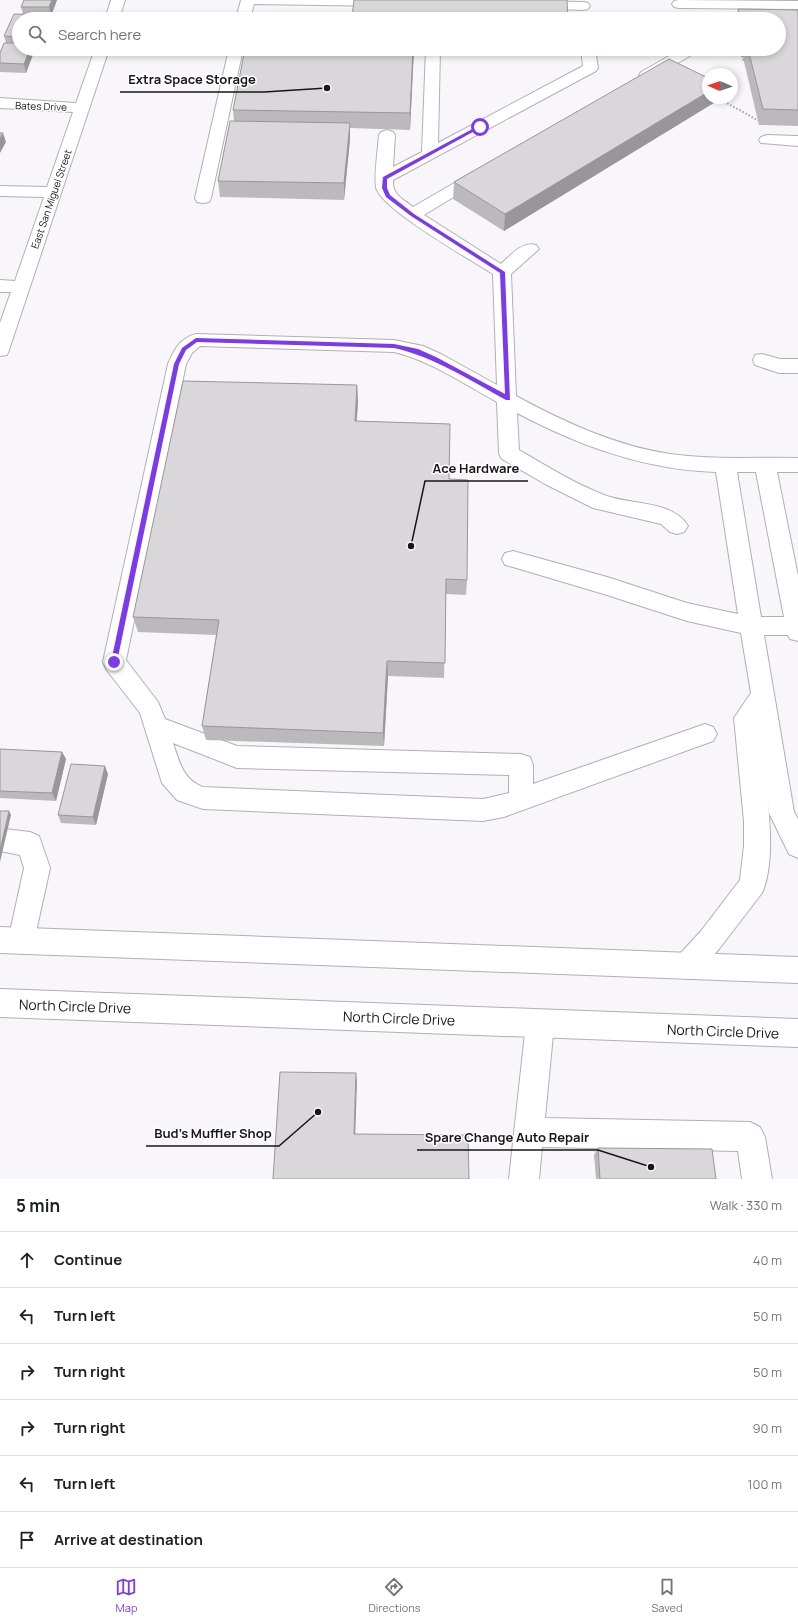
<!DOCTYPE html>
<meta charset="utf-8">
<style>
:root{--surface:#fff;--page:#f2f2f2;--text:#202124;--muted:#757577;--line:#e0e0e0;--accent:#7c3aed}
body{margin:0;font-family:Manrope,sans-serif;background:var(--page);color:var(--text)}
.compass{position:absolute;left:702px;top:68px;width:36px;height:36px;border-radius:50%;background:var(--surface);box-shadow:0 2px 6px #0003;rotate:272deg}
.stop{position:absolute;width:12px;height:12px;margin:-9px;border:3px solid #7c3aed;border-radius:50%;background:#fff}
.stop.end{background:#7c3aed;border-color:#fff;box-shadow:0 1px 4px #0008}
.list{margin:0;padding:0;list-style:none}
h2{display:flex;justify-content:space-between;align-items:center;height:52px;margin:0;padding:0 16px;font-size:17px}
h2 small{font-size:13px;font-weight:400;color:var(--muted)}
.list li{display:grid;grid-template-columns:26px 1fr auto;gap:12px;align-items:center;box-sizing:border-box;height:56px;padding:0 16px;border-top:1px solid var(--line)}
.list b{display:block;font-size:15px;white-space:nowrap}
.list em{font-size:13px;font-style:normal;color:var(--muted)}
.icon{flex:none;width:22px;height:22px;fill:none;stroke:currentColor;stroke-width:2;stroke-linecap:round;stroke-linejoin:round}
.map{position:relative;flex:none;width:798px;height:1179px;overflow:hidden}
.search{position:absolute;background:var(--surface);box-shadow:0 2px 6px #0003;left:12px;right:12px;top:12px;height:44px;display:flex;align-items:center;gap:10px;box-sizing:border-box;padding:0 14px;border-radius:22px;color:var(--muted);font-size:15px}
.sheet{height:388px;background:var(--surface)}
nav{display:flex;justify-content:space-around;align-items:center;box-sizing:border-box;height:56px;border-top:1px solid var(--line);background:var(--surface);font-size:11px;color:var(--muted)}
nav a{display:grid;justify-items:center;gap:2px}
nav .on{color:var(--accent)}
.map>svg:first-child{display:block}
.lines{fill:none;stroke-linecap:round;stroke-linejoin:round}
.minor-casing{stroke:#b2afb3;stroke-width:2}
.major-casing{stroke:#b2afb3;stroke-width:2}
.path{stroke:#a4a2a6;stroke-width:2;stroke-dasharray:1.5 2;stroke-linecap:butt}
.minor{fill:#fff;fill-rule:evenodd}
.major{fill:#fff;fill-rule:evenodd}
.wall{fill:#bbb9bc}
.shaded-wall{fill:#999699}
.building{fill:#dad7db;stroke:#999699}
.route{fill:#7c3aed}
.labels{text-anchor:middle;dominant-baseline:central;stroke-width:3;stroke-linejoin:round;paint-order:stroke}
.far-street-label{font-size:10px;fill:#181618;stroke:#fff}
.near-street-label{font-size:14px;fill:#181618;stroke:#fff}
.leader{fill:none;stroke:#181618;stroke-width:1.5}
.callout-dot{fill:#181618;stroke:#fff;stroke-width:1.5}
.callout-label{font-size:13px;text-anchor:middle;font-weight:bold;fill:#181618;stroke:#fff;stroke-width:3;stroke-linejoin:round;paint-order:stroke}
</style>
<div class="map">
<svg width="798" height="1179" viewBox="0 0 798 1179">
<rect width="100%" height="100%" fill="#f9f6fb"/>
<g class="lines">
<g class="minor-casing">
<path id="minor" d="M111,0H125L119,19H105Z
M241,0H391L392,2L390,5L385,6L254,4L250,19H236Z
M678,0L798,1V9L679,8L674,7L672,4L674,1Z
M537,1L583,2L588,3L590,6L588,9L583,10L532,8L530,5L532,2Z
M95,49H109L9,350L7,355L0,356V323L11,292H0V280L15,281L44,197L0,196V186L47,187L73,112L0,108V98L76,103Z
M229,49H243L211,198L209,202L203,203L197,202L195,198Z
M426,49H440L438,143L583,66L581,49H595L598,68L596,71L393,180C392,195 403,199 413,207L473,172L479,170L485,172L487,175L485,178L424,215L501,264C511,255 522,241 536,245L539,249L511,274L516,396C564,422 616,446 670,454C713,460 755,457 798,458V472H777L798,576V641L790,639L788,635H764L794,812L798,819V858L789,854L769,813L767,794C770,823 774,866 762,893L719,949L697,975L687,979L677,975L673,966L677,957L701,931L740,880L744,846V821L734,718L751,693L741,633L687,621L607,595L513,567L505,565L502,559L505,553L513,551L607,577L687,603L738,614L716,472C645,470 580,446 517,413L519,450C546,466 574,483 604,495C629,505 673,500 688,526L684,532L677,534L670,532L661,524L593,508L545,484L502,459L499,454L497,402C464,384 431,361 394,352L200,346L192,353L186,364L126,660L158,702L165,719L237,746L521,754L530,757L533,765V784L705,724L713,727L717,734L713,741L504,817L483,821L203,809L177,800L162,783L140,713L106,669L103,662L168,364C174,350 180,338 196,334L394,340L423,346L441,354L497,385L493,274C473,261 379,208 376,187C374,175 378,149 379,135L381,132L387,130L393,132L395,135L393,167L422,152ZM737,472H756L784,617H761ZM173,743L237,768L509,775V793L483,799L203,787C183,780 179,761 173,743Z
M678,49H692L690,56L651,78L646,79L641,78L639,75L641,72L678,51Z
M767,135L798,136V146L761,143L759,140L761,137Z
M762,354L780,359H798V373H779L755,365L753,360L755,355Z
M5,829L30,832L39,836L50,868L34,941L30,950L21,954L12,950L8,941L24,868L20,855L0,851V831Z
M540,1010L550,1014L554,1024L545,1118L750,1122L760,1127L765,1137L772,1179H742L738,1151L542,1147L539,1179H509L526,1024L530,1014Z"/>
</g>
<g class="major-casing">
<path id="major" d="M0,927L798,957V983L0,953Z
M0,989L798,1019V1047L0,1017Z"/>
</g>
<path class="path" d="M740,49L744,62
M718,98L759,121"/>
<use href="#minor" class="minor"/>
<use href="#major" class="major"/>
</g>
<path class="wall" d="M24,0H57L51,16H46V19H19V49H33L34,52L26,73L0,72V53L6,43L4,36L23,14L21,7Z
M738,9L798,10V126L759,125L741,49H779V19H736Z
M414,49L410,130L350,128V139L344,200L220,197L218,181L234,121L233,110Z
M708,98H717V101L504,231L453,199L454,182Z
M357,385L358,402L357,421L449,479L467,580L466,595L446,594L444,678L388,676L384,746L206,740L202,726L216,635L138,632L133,617Z
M0,749L62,752L66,759L56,801L0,798Z
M108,774L96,825L61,823L58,815Z
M598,1148L716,1179H596L594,1155Z"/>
<path class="shaded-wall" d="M52,0H57L51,16L49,7Z
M30,49H33L34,52L26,73L24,64Z
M413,49H414L410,130V113Z
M708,92V98H717V101L504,231L505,214Z
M350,123V139L344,200V183Z
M3,133L6,142L0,153V139Z
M357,385L358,402L355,437V421Z
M387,661L388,676L384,746L383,733Z
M62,752L66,759L56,801L52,793Z
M105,766L108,774L96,825L93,817Z
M9,811L11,815L0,862V850Z
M356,1073L357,1082L355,1142L354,1134Z"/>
<path class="building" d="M24,0H52L49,7H21Z
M354,0H567L568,19L352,18Z
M738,9L798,10V110L763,109L748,49H779V19H741Z
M14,14L45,15L43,19H19V37L4,36Z
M4,43H19V49H30L24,64L0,63V53Z
M245,49H413L410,113L233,110Z
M669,59L708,78V92L505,214L454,182Z
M230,121L350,123L344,183L218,181Z
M0,133H3L0,139Z
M183,381L357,385L355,421L450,424L449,479L468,480L467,580L446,579L445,663L387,661L383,733L202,726L219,620L133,617Z
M0,749L62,752L52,793L0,791Z
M71,764L105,766L93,817L58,815Z
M0,811H9L0,850Z
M280,1072L356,1073L354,1134L468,1135L469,1179H273Z
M598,1148L712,1149L716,1179H600Z"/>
<path class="route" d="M478,126L482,127L387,179V188L390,195L414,214L505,272L510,400H506C470,380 434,357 394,348L197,342L186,350L179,364L117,662L114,665H112L111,662L174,364L182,348L196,338L394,344L418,349L436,357L505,394L500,273L411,216L386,197L382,188L383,177Z"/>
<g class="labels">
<g class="far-street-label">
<text transform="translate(41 106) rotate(2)">Bates Drive</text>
<text transform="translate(51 199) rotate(-71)">East San Miguel Street</text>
</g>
<g class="near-street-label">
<text transform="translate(75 1006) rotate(2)">North Circle Drive</text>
<text transform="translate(399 1018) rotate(2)">North Circle Drive</text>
<text transform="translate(723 1031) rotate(2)">North Circle Drive</text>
</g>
</g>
<path class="leader" d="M327 88L264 92H120M411 546L425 481H528M318 1112L279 1146H146M651 1167L598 1150H417"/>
<g class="callout-dot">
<circle cx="327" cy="88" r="4"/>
<circle cx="411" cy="546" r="4"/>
<circle cx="318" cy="1112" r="4"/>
<circle cx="651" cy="1167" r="4"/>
</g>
<g class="callout-label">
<text x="192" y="84">Extra Space Storage</text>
<text x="476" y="473">Ace Hardware</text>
<text x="213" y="1138">Bud's Muffler Shop</text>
<text x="507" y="1142">Spare Change Auto Repair</text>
</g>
</svg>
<svg class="compass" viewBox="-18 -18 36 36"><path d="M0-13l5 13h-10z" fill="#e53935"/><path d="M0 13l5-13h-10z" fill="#757577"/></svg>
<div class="stop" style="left:480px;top:127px"></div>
<div class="stop end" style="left:114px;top:662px"></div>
<div class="search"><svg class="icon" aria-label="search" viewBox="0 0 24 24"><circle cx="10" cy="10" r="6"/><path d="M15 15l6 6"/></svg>Search here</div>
</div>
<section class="sheet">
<h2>5 min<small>Walk · 330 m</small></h2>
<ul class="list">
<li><svg class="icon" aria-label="ahead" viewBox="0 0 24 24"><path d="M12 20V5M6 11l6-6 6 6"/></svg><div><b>Continue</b></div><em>40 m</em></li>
<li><svg class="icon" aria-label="left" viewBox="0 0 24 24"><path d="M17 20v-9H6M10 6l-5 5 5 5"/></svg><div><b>Turn left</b></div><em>50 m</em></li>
<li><svg class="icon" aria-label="right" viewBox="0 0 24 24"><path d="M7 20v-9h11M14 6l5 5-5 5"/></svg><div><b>Turn right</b></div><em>50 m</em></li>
<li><svg class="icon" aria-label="right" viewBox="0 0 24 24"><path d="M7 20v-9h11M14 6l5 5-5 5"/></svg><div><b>Turn right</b></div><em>90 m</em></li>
<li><svg class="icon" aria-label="left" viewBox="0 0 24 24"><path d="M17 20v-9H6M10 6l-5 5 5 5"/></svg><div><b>Turn left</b></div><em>100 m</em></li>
<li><svg class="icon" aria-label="arrive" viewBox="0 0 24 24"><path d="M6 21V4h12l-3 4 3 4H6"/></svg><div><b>Arrive at destination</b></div></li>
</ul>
</section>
<nav>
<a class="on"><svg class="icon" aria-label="map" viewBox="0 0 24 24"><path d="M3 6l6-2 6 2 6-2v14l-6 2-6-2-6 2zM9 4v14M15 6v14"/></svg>Map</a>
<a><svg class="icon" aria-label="directions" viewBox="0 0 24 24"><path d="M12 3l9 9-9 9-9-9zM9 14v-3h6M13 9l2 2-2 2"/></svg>Directions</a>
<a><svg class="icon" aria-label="saved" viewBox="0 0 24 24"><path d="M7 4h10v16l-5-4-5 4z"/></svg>Saved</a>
</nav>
